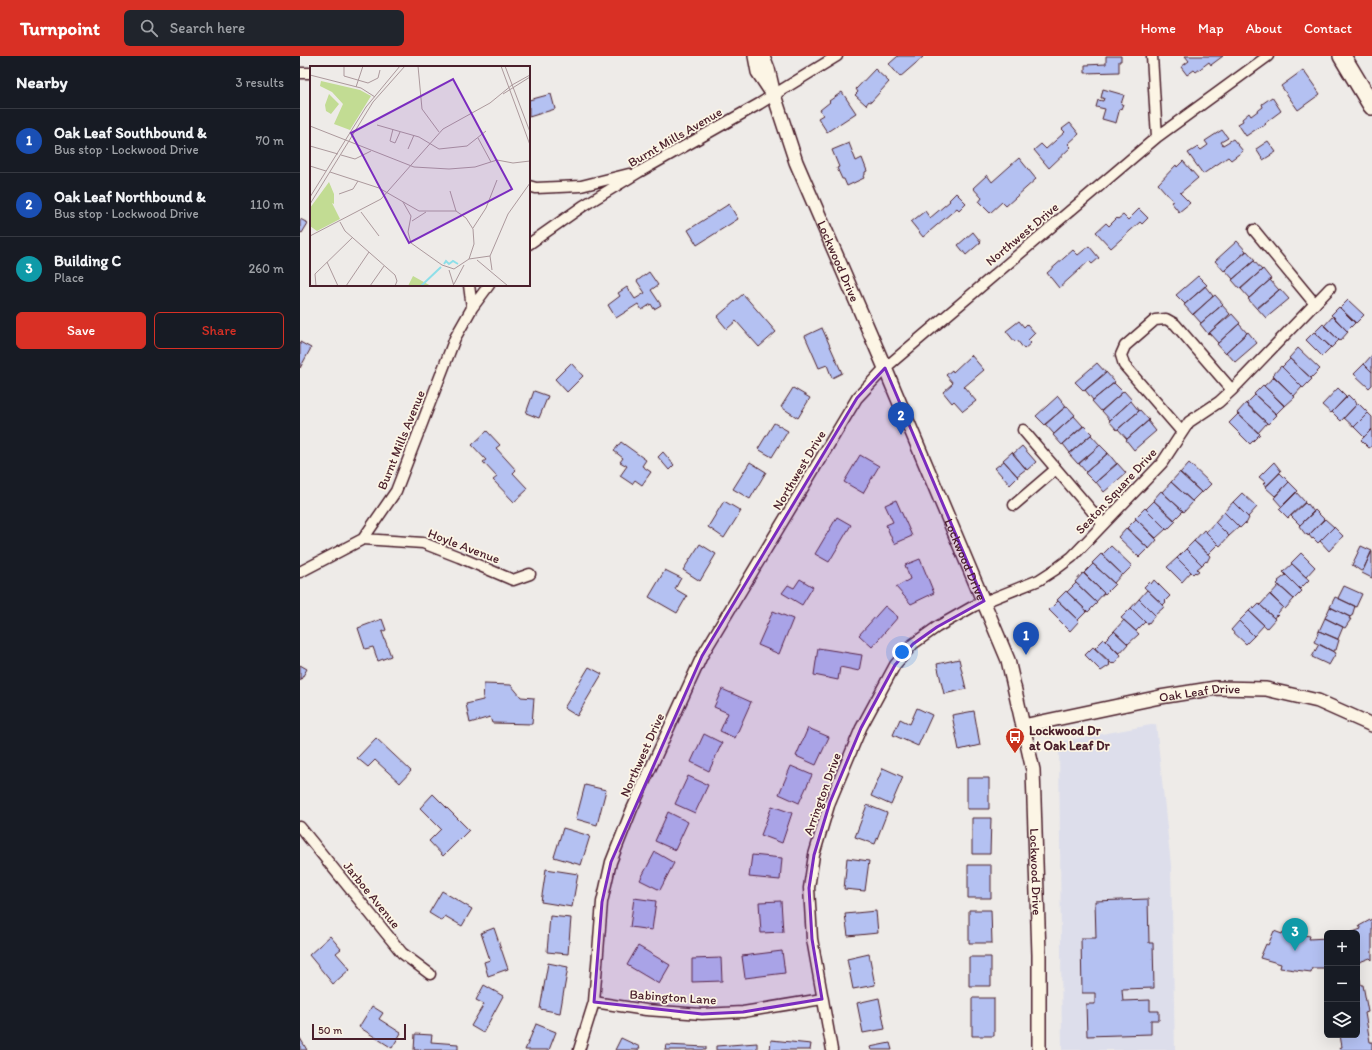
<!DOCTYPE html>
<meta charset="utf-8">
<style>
:root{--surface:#171b24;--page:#20242c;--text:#f1f3f6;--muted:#9ea1a6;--line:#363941;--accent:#d93025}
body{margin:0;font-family:Itim,sans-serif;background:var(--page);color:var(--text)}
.controls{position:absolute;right:12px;bottom:12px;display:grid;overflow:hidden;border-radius:6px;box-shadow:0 4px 16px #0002}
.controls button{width:36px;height:36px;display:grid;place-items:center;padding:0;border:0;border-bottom:1px solid var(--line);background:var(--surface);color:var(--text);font:20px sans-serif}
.scale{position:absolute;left:12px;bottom:10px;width:94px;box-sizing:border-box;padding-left:4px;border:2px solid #4a1f2b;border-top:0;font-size:11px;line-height:14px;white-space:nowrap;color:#4a1f2b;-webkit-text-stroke:3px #fcf5e5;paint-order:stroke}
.you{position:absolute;left:602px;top:596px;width:14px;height:14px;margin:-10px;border:3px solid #fff;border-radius:50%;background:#1a73e8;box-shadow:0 0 0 6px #1a73e833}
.badge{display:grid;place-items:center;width:26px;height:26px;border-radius:50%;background:var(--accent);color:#fff;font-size:13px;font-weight:700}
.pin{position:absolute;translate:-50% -33px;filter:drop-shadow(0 1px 2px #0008)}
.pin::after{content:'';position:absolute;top:21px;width:14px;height:12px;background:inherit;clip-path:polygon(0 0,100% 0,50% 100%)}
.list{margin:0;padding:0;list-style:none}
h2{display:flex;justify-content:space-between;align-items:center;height:52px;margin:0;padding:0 16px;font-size:17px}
h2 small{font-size:13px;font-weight:400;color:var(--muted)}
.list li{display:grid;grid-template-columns:26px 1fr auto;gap:12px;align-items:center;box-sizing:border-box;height:64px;padding:0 16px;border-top:1px solid var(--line)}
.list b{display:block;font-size:15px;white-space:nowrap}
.list p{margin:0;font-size:13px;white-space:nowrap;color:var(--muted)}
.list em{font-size:13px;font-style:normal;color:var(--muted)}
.actions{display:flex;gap:8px;padding:12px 16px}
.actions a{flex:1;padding:9px 0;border:1px solid var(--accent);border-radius:6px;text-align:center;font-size:14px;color:var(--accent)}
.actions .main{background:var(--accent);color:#fff}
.icon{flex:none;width:22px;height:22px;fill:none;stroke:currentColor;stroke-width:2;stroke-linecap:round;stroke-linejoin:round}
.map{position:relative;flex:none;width:1072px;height:994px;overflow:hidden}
header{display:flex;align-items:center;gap:24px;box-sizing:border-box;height:56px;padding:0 20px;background:var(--accent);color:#fff}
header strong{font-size:19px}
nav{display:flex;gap:22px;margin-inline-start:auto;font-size:14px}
.search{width:280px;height:36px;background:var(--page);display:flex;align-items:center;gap:10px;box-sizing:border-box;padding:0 14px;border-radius:6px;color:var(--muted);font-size:15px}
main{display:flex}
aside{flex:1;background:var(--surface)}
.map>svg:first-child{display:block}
.built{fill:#dddeeb}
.building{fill:#b4c1f2;stroke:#4a1f2b}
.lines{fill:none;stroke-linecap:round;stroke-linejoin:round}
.minor-casing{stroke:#4a1f2b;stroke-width:13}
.tertiary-casing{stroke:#4a1f2b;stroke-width:16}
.trunk-casing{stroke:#4a1f2b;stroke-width:20}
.minor{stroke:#fcf5e5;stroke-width:10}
.tertiary{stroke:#fcf5e5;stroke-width:13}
.trunk{stroke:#fcf5e5;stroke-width:17}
.marked{fill:#7b2cbf;fill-opacity:0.2;stroke:#7b2cbf;stroke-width:3;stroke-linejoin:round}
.labels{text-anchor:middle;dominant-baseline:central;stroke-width:3.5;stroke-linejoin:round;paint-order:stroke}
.street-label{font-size:13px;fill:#4a1f2b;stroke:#fcf5e5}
.poi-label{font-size:13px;font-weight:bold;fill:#4a1f2b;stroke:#fcf5e5;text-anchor:start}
.inset-river{fill:none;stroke:#8edfe9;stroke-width:2}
.inset-road{fill:none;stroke:#ac999c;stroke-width:1}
.view{fill:#7b2cbf;fill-opacity:0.15;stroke:#7b2cbf;stroke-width:2}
.inset-edge{fill:none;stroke:#4a1f2b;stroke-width:2}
</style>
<header>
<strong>Turnpoint</strong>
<div class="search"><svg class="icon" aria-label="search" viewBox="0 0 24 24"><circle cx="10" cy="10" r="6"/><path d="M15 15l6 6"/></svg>Search here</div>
<nav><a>Home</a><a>Map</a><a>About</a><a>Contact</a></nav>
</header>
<main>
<aside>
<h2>Nearby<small>3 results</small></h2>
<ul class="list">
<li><span class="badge" style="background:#1a4fb4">1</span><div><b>Oak Leaf Southbound &amp;</b><p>Bus stop · Lockwood Drive</p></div><em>70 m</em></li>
<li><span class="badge" style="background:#1a4fb4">2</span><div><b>Oak Leaf Northbound &amp;</b><p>Bus stop · Lockwood Drive</p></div><em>110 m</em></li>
<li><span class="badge" style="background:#0f9aa8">3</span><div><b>Building C</b><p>Place</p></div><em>260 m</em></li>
</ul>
<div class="actions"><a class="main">Save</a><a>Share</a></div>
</aside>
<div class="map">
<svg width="1072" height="994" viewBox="0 0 1072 994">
<rect width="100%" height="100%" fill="#eeebe8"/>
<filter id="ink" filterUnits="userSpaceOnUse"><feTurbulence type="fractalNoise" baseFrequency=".025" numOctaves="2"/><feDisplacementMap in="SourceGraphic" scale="8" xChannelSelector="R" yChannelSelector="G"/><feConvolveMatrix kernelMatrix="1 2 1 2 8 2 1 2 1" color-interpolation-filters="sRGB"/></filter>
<g filter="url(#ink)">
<path class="built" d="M856,668L871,809L875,994H762L759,686Z"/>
<path class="building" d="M598,0H621L623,1L600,21L589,8Z
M806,0H821V5H819V16L785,17V9L806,8Z
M885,0H923L911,9L909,6L896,16L894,14L887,19L881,11L889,5Z
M575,13L589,26L571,46L569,45L566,49L555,39L558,36L556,33Z
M1003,14L1020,38L998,54L981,30Z
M803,33L824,39L821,48H823L821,53L820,52L816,67L802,63L805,53L796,51L798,44L803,45L804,42H801Z
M542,36L556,57L527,76L518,62L523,59L520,54L530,46L529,45Z
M251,38L255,53L229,61V44Z
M972,41L981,55L965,67L966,68L962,71L961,70L946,80L938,68L943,65L942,63L949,57L951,60L963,51L962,48Z
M770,67L779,78L768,88L771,91L749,112L734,94L741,88L746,93L765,76L762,73Z
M922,74L928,82L921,86L923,89L933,83L943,95L931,104L928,101L903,118L888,97L898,91L901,94L908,89L905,85Z
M968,85L976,96L963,104L956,93Z
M549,87L556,105L562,102L567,115L565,116V119L563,120L564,122L547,130L544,123H542L537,112L539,111L532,94Z
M719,102L736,123L706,150L702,146L690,157L679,146L682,142L673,132L687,119L692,126Z
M883,105L898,122L880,137L890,147L879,156L871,146L873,145L858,128L876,109L877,111Z
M656,137L666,147L659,154L657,152L623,181L611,166L625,155L630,162L650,145L649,144Z
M429,148L438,163L397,189L388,174Z
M839,153L848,162L842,168L840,166L811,192L796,176L806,167L809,170L817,162L818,163L823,159L828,164Z
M0,163L8,167L2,177L0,176Z
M673,176L681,186L666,199L658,189Z
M937,185L946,195L924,215L915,205Z
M789,190L799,202L792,208L789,205L759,232L747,217L773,194L778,199Z
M947,195L955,204L933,223L925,214Z
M954,205L962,214L940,233L932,224Z
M963,213L971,223L949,242L941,233Z
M349,216L358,229L351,234L361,249L354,253L351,248L342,254L338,248L316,262L308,249L320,240L318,237L327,231L335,243L345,237L337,225Z
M898,220L907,229L885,248L876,239Z
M970,224L979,234L957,253L948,243Z
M905,230L913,240L893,259L884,249Z
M980,233L989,243L966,262L957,252Z
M443,238L476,276L459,291L436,265L427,273L417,261Z
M915,239L923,248L901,267L893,258Z
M1048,244L1064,259L1056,267L1040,252Z
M922,249L930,258L908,278L900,268Z
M1039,251L1055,267L1047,275L1031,259Z
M932,258L940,267L918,287L909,277Z
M1033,260L1048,276L1040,285L1024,270Z
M719,265L724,271L727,268L735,277L728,284L731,287L724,293L717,284L715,286L706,275Z
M939,268L947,277L925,297L917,288Z
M1023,268L1039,284L1031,292L1015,276Z
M522,272L542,317L532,322L527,309L519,312L505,280Z
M948,276L957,287L935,306L926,296Z
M1014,276L1031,291L1022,300L1006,284Z
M0,286L11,292L0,312Z
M998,292L1020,313L1011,322L989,302Z
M671,299L684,314L664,331L676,345L663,355L654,345L652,347L643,336L653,327L646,319L652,314L653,316Z
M1072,299V316L1064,308Z
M990,303L1012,323L1003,332L982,311Z
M271,307L283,320L267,336L255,323Z
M797,307L806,317L784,335L775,326Z
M1064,308L1072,316V329L1069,332L1054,318Z
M981,310L1002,331L994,340L973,319Z
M806,316L815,326L793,344L785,334Z
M974,321L995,341L985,350L964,330Z
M814,327L823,336L801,355L792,345Z
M963,329L984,350L976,358L954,338Z
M493,332L510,342L498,362L481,351Z
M1038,332L1047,341L1031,357L1022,349Z
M234,335L248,340L239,362L226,357Z
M824,335L832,344L810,364L802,355Z
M955,339L977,359L968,368L946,348Z
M1048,339L1053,344L1054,343L1057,348L1041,365L1032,356Z
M758,340L766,350L745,369L736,360Z
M831,345L839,355L817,374L809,365Z
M946,347L967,367L958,377L937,357Z
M1058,347L1068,357L1054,371L1044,362Z
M767,350L775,359L754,378L745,368Z
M840,354L849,364L827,383L818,373Z
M1068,357L1072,361V373L1064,381L1054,371Z
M938,358L960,378L950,388L929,367Z
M774,360L783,370L762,389L753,379Z
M848,365L856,375L834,394L826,384Z
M474,367L488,375L472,401L458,393Z
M784,370L792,378L770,397L763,388Z
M1072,373V390L1069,392L1061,384Z
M187,375L200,389L196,392L216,414L213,417L228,433L214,446L193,424L197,421L183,406L186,404L172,389Z
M791,379L800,389L778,408L769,398Z
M321,386L346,404L342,410L351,416L342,429L335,424L332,428L320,420L327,410L320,406L323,402L314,395Z
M800,389L808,397L786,416L779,408Z
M722,390L736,406L727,414L713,398Z
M363,396L374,409L369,414L358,401Z
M712,396L726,413L717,420L703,404Z
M808,397L817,408L795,427L785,417Z
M560,399L579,410L563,437L544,426Z
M704,405L718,421L710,429L695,412Z
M450,406L466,416L450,443L433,433Z
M974,406L981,415L968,429L966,430L963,428L965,426L959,421Z
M817,407L826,417L804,436L796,426Z
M889,407L911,428L902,437L880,417Z
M880,416L901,436L892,445L871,426Z
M980,417L989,426L975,440L965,431Z
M871,426L893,446L884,456L862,436Z
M989,426L998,435L982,451L974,442Z
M861,435L883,455L874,464L853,444Z
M996,436L1005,446L988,462L979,453Z
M942,437L957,451L948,461L933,446Z
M596,444L612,480L594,488L586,469L593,466L585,449Z
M424,445L441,455L424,482L408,471Z
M854,445L876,465L867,474L846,453Z
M933,446L949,462L946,468L945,467L940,472L924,456Z
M1005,447L1007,449L1008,448L1014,456L1000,469L991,460Z
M845,452L866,473L856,482L835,462Z
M1015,454L1024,463L1008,480L1007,478L1006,479L999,470Z
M924,456L939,471L929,480L915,466Z
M537,461L551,469L529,506L515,498Z
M836,463L857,484L849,493L827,472Z
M1025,463L1034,471L1018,487L1013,482L1012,483L1009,479Z
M915,466L929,480L920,490L906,476Z
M1034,471L1043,480L1029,495L1020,485Z
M826,472L848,492L839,501L818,481Z
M904,474L918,488L908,498L894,485Z
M894,485L910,500L907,506L906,505L902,509L886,493Z
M400,488L416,498L400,525L383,514Z
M811,490L832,510L823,519L802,499Z
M1061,490L1072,495L1063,514L1061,515L1052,509Z
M886,493L902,509L897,513L899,515L896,517L895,516L893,518L877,502Z
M1071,496H1072V522L1062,517Z
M1001,497L1015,511L1006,521L991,507Z
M801,498L822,518L814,527L792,507Z
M877,502L891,516L882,526L867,511Z
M620,503L634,537L611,548L596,531L610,523L605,509Z
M793,508L815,528L805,538L784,517Z
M992,508L1009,524L1000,533L983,516Z
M365,514L381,522L375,533L387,540L377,557L349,541Z
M783,517L804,537L796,546L775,526Z
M986,519L1002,535L994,543L977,528L979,526L978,525Z
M500,523L513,531L502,549L482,537L488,529L494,532Z
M854,524L870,540L865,545L866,546L863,549L844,531L849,526L851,528Z
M776,527L797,547L788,556L767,536Z
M979,529L994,543L985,553L970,539Z
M1044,530L1062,538L1056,551L1038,542Z
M847,534L864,550L863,552L855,559L839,543Z
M766,535L787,555L778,564L757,544Z
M970,538L983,551L978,557L979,558L977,560L976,559L974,562L960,549Z
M1035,541L1055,550L1052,560H1051L1050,561L1030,551Z
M839,543L855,559L849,567L848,566L847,568L831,552Z
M758,545L779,565L770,575L749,554Z
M959,548L975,563L967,572L949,555L953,551L954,553Z
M585,550L598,561L572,591L559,579Z
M1030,551L1050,561L1049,563H1051L1045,572L1025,562Z
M831,552L845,566L836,575L821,562Z
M473,555L493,563L479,598L458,589Z
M949,555L964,569L954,580L939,565Z
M1025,562L1043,571L1038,583L1019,575Z
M82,563L86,574L82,576L91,600L78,605L73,591L65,593L58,572Z
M824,564L839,578L828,588L814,575Z
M939,565L954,580L946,588L931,574Z
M814,575L828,588L819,598L805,584Z
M1019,575L1039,584L1036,594H1034V596L1014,586Z
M804,583L821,599L814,608L813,607L812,608L795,592Z
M1019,588L1036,597L1029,609L1012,601Z
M793,591L810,607L809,608L810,609L801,615L785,599Z
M518,592L562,599L559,615L540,611L538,624L514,619Z
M659,603L666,633L644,638L637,608Z
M0,609L7,613L0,625Z
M289,611L302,618L277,660L264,652Z
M184,628L211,629L221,641L234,642L232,668L192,667L190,661L170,667L166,648L183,644Z
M422,633L451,646L435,682L420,675L428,657L414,651Z
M617,652L632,659L618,690L593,679L600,663L610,668Z
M674,655L680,689L659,694L652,659Z
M508,672L529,681L516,709L496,700Z
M404,678L422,687L409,715L391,706Z
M76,682L111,715L100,727L75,704L68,711L57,702Z
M491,710L512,719L499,747L479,738Z
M583,712L603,721L591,749L571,740Z
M388,720L408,729L395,757L375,748Z
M667,722H689V753H667Z
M285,729L306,734L297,769L276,763Z
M133,738L169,774L143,800L129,785L141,773L120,752Z
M567,749L587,757L575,788L555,781Z
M472,750L492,757L482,787L461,779Z
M368,756L388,766L375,794L355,785Z
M672,762H691L690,798H672Z
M263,772L290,780L281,809L254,801Z
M355,796L374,807L360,834L340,824Z
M452,799L482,802L480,824L449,821Z
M547,802L569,805L565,835L544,833Z
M668,809H691V842H668Z
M246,813L278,818L272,851L241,846Z
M142,835L172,853L162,870L145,860L142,865L129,857Z
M334,842L356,845L352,874L330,871Z
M848,843L849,887H853L854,932L822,933L823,945L850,944V955H859V964H851V978L787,980L786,948H795V937H782L781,882H796L795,845Z
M481,845L483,876L461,877L459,846Z
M669,854H691L692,887H669Z
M576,855L578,877L548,880L545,858Z
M250,860L271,862L268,898L247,896Z
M1072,863V904L1070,902L1057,907V877H1050L1061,873L1059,870Z
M194,872L208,913L188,920L184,906L190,904L181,877Z
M974,875L982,878L983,876L1010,880L1009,883L1027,882V912H1012L1011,916L980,912L981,908L960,902L966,888L968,889Z
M30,880L41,893L36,897L50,913L33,928L9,899Z
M338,890L370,909L359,928L327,909Z
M482,895L485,917L445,922L442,900Z
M569,898L575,929L553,933L547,903Z
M669,901H691V930H669Z
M421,902L422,925L392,926V903Z
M248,907L268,911L260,957L240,953Z
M1057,923H1060L1061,929H1063L1068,956L1065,957L1070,986H1072V994H1040L1039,992L1042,991L1040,979H1057Z
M184,929L203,940L183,977L171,970L184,948L176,944Z
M579,942L585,973L563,977L557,947Z
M672,942H694V980H672Z
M72,950L83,957L79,963L101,977L92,992L59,971Z
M236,968L256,976L249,994H225Z
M115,978L132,979L131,986L158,988V994H114Z
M0,982L7,994H0Z
M321,982L340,991L338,994H315Z
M471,984L511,988L510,994H470Z
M457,987V994H416V990Z
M590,987L592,994H571L570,991Z
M366,989L406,991V994H365Z"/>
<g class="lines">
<g class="minor-casing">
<path id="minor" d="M852,0L857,81
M0,17H11
M229,130L236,132L281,130L329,118
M954,174L1015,248
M229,188L283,150L339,116L459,48L537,0
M169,229L172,252
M723,374L803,468
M882,376L824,309L821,299L825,290L855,264L866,263L875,268L932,334
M714,449L756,413
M63,483L123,487L159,501L213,524L230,518
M0,516L63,483L96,435L155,282L172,252L189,229
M0,771L102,897L130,918
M294,946L346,954L402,958L443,956L522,943
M279,994L294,946L302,846L311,806L332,753L402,600L557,342L585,312L857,81L968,0
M532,994L512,883L509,832L514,799L530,746L561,672L595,609L613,588L637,571L674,550L739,524L756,513L772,501L862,407L889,366L919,346L932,334L1030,232"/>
</g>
<g class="tertiary-casing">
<g id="tertiary">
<path d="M455,0L458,16L470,34"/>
<path id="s1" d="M463,0L468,13L474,39L496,106L585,312L708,604L733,714L739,899V994"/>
<path id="s2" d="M723,670L860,641L916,632L966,633L1018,645L1072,669"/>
</g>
</g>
<g class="trunk-casing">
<path id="trunk" d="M1042,0L1072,50"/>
</g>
<use href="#minor" class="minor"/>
<use href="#tertiary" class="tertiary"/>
<use href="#trunk" class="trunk"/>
</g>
</g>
<path class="marked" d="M585,312L684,545L637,571L613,588L595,609L561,672L530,746L514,799L509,832L512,883L522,943L443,956L402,958L294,946L302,846L311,806L402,600L557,342Z"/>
<defs>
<g id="bus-pin" transform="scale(1)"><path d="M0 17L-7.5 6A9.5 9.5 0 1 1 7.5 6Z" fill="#c8321e" stroke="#fcf5e5"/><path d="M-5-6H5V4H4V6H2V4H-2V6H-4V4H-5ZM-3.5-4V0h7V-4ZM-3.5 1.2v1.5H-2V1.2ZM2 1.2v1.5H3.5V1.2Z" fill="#fff"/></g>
</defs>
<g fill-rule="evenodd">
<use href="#bus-pin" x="715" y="681"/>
</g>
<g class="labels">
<g class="street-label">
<text transform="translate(375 81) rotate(-30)">Burnt Mills Avenue</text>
<text transform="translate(722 178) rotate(-40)">Northwest Drive</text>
<text stroke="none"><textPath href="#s1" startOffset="219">Lockwood Drive</textPath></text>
<text transform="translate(101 384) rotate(-68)">Burnt Mills Avenue</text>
<text transform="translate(499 414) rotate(-59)">Northwest Drive</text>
<text transform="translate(816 435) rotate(-47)">Seaton Square Drive</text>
<text transform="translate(164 490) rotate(21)">Hoyle Avenue</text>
<text stroke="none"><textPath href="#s1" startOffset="543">Lockwood Drive</textPath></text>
<text stroke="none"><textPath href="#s2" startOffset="180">Oak Leaf Drive</textPath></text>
<text transform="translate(342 699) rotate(-66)">Northwest Drive</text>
<text transform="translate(522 738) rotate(-70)">Arrington Drive</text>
<text stroke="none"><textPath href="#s1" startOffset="867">Lockwood Drive</textPath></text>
<text transform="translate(72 839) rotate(51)">Jarboe Avenue</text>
<text transform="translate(373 941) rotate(4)">Babington Lane</text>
</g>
<g class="poi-label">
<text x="729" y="674">Lockwood Dr<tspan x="729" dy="15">at Oak Leaf Dr</tspan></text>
</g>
</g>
<g transform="translate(10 10)">
<rect width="220" height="220" fill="#eeebe8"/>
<path d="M11,15L50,24L61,30L40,64L24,58L33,38L22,26L10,20ZM19,28L29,38L21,48L16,45L15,39ZM19,116L24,128V138L22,137L30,153L7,165L0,160V142ZM103,210L121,220H98Z" fill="#c2dc93"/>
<path class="inset-river" d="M134,198L136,195L139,198L143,195L148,198M111,220L131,201"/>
<path class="inset-road" d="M34,0V10L58,17L68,12L70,4M108,0L112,43L129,66M191,0L220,79M195,0L220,66M0,9L51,22L65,31M46,21L53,0M193,28L220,11M67,59L109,71L129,83L157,80L176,65M0,60L104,101L139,103L165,101L187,94L203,97L220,95M83,63L80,75L85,77L90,66M168,72L181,96M0,80L28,88M98,83L104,69M31,89L45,93L61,85M0,100L16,105M20,106L69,122L109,145H146L156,152L163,163L164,178L159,193M140,125L146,145M29,128L43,123L48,115M0,131L56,41L90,0M71,133L133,63L180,37L202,19L220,9M93,136L101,150L98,166L101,177L132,199L144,203L159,193L180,190L198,148L220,117M0,138L63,36L95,0M51,146L69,170M102,155L116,146M30,156L35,165L85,209L87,215L85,220M163,162L176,142L187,114M0,170L71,133M180,190L182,204M167,194L198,220M17,196L28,220M139,204L144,220M5,208L43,171M5,208L6,220M144,218L154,199M36,220L59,186M60,220L74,200"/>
<path class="view" d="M143,13L202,123L99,177L41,67Z"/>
<rect width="220" height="220" class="inset-edge"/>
</g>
</svg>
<div class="controls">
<button>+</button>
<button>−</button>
<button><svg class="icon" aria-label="layers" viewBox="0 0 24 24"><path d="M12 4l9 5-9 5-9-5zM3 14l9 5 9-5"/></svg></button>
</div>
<div class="scale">50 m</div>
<div class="you"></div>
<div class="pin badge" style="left:726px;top:599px;background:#1a4fb4">1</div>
<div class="pin badge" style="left:601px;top:379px;background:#1a4fb4">2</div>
<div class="pin badge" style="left:995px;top:895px;background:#0f9aa8">3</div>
</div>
</main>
